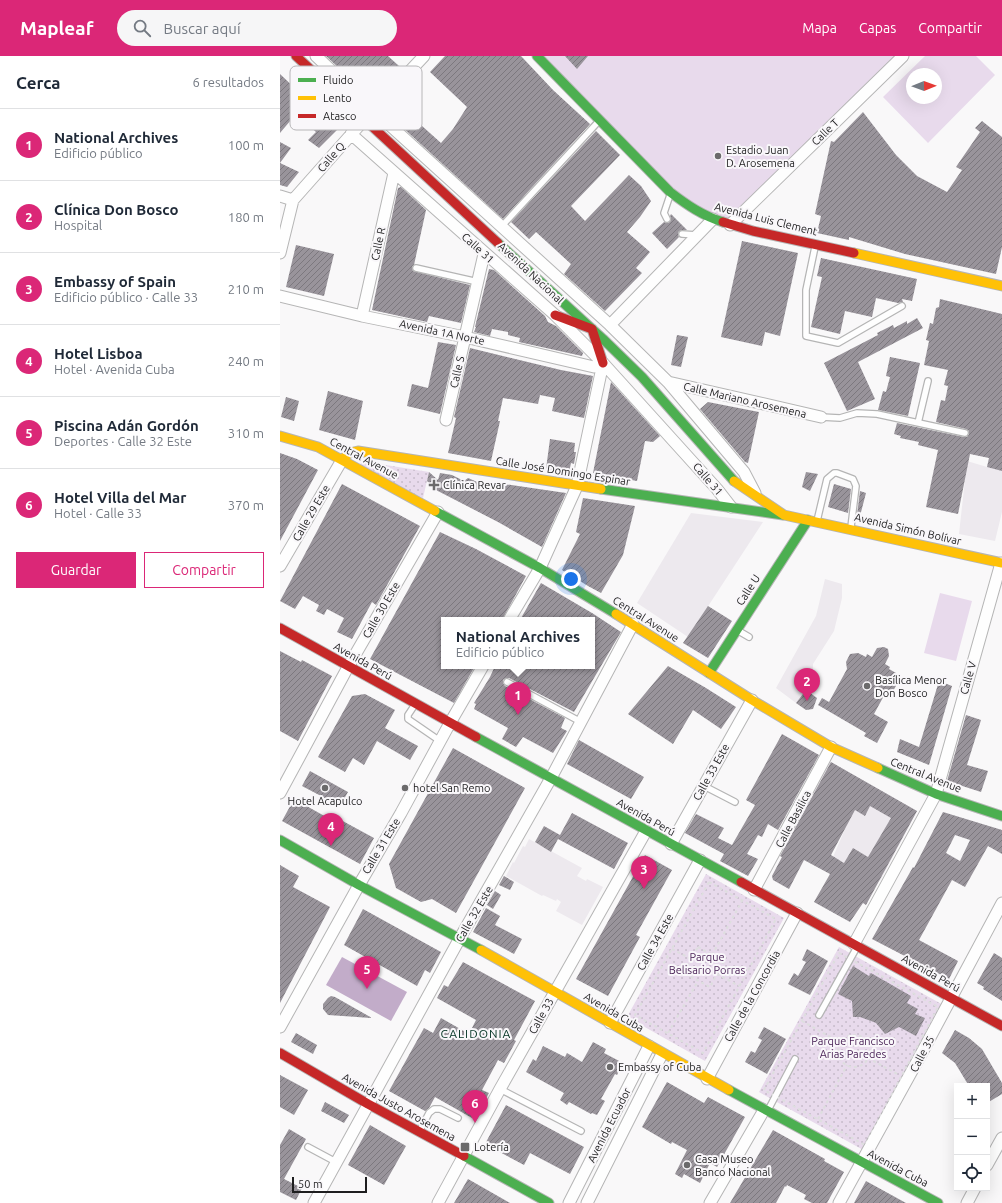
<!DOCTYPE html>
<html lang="es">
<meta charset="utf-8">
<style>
:root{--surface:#fff;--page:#f6f6f7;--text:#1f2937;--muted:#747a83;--line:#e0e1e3;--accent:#db2777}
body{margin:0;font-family:Ubuntu,sans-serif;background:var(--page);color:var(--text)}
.controls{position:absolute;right:12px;bottom:12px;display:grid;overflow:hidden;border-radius:0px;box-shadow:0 4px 16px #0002}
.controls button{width:36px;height:36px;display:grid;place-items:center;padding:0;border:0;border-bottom:1px solid var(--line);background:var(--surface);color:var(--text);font:20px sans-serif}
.compass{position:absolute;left:626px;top:12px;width:36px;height:36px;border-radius:50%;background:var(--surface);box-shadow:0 4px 16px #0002;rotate:89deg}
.scale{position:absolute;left:12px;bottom:10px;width:75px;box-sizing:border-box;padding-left:4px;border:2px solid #1e1e1f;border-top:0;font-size:11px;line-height:14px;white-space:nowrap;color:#1e1e1f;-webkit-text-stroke:3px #f9f7fa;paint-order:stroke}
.you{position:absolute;left:291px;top:523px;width:14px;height:14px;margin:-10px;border:3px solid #fff;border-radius:50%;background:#1a73e8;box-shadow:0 0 0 6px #1a73e833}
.badge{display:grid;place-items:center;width:26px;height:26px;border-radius:50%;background:var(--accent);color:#fff;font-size:13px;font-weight:700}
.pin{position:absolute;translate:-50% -33px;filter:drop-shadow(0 1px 2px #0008)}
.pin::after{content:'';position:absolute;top:21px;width:14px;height:12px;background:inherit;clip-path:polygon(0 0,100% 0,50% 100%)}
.popup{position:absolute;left:161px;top:561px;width:154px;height:52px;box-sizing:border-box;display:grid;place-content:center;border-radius:0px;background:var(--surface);filter:drop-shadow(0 1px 3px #0005);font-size:13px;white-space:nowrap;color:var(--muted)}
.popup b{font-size:15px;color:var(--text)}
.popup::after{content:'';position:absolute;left:50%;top:100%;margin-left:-8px;border:8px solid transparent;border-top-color:var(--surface)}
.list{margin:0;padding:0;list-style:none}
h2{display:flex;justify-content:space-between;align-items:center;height:52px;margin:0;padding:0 16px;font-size:17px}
h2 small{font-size:13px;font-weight:400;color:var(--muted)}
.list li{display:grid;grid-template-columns:26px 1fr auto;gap:12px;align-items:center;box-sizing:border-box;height:72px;padding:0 16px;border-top:1px solid var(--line)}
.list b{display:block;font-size:15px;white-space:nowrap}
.list p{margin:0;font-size:13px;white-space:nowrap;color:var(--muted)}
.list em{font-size:13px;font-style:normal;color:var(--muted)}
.actions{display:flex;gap:8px;padding:12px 16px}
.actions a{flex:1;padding:9px 0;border:1px solid var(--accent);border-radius:0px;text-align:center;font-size:14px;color:var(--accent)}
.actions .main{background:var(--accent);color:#fff}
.icon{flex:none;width:22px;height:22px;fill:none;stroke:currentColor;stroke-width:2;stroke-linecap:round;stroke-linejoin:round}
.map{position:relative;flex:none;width:722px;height:1147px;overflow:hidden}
header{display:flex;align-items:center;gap:24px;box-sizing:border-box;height:56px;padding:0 20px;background:var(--accent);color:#fff}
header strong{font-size:19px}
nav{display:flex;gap:22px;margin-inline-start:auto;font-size:14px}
.search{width:280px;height:36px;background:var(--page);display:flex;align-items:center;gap:10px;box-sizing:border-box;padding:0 14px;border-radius:22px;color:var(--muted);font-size:15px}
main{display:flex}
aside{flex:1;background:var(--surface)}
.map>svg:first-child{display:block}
.built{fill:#ede9ee}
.green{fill:#e8daec;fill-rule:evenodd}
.park{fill:url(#park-dots)}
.water{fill:#c2acc9}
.building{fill:url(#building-hatch);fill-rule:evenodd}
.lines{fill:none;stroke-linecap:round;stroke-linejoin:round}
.lane-casing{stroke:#b5b5b5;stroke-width:8}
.street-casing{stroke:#b5b5b5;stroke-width:13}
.fast-casing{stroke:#b5b5b5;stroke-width:11}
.slow-casing{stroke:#b5b5b5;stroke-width:11}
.jam-casing{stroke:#b5b5b5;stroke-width:11}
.path{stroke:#dededf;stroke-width:2;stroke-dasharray:3 3;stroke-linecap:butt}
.lane{stroke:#fefefe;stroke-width:5.5}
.street{stroke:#fefefe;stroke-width:11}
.fast{stroke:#4caf50;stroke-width:9}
.slow{stroke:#ffc107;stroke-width:9}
.jam{stroke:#c62828;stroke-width:9}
.poi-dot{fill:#6b6a6b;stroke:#f9f7fa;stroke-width:1.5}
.labels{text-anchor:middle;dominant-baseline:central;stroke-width:4;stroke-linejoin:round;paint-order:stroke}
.street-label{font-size:11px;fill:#1e1e1f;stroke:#f9f7fa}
.poi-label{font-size:11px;fill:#1e1e1f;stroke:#f9f7fa;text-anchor:start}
.park-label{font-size:11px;fill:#471f54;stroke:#f9f7fa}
.neighbourhood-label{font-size:12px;letter-spacing:1px;fill:#003222;stroke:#f9f7fa}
.key{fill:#f9f7fa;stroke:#b7b6b8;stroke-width:1}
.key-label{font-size:11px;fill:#1e1e1f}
</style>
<header>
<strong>Mapleaf</strong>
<div class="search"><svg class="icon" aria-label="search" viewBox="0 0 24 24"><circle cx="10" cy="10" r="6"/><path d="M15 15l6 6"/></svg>Buscar aquí</div>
<nav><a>Mapa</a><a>Capas</a><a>Compartir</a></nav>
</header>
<main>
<aside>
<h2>Cerca<small>6 resultados</small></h2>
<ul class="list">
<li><span class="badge">1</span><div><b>National Archives</b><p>Edificio público</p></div><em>100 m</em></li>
<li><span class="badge">2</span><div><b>Clínica Don Bosco</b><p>Hospital</p></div><em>180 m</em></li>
<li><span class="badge">3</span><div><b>Embassy of Spain</b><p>Edificio público · Calle 33</p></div><em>210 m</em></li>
<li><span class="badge">4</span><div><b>Hotel Lisboa</b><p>Hotel · Avenida Cuba</p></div><em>240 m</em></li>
<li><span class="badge">5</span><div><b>Piscina Adán Gordón</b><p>Deportes · Calle 32 Este</p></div><em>310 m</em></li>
<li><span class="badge">6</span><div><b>Hotel Villa del Mar</b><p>Hotel · Calle 33</p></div><em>370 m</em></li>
</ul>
<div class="actions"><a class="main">Guardar</a><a>Compartir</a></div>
</aside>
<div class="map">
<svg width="722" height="1147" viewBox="0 0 722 1147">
<defs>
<pattern id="park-dots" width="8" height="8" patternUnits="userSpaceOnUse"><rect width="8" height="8" fill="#e8daec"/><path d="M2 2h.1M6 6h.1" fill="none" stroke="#c7bbca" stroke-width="1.8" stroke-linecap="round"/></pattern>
<pattern id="building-hatch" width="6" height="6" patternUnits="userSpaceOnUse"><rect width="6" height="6" fill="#99949b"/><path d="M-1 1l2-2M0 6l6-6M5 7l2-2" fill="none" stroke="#7c787e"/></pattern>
</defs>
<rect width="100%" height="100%" fill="#f9f8f9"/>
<path class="built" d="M722,344V456L715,485L679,478L687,405L707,411Z
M411,457L483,466L408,581L357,547Z
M545,523L562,528V542L554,575L533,608V628L526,634L516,647L496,632L536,560Z
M549,705L637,755L600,825L553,801L565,773L525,751Z
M249,783L302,812L297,820L306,825L307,823L323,831L302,869L276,855L281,846L277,843L276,845L263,839L262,840L226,820L233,806L234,807L243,790L245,791Z"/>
<path class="green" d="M257,0H623L450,169L414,154Z
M645,0H696L715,19L648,87L603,41ZM632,18H656V42H632Z
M660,537L692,545L676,605L644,597Z"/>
<path class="park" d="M81,405L149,416L143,442L80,411Z
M426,818L504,862L425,1005L347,961Z
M559,891L665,950L585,1095L479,1036Z"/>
<path class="water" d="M62,901L127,936L111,965L46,929Z"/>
<path class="building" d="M46,0H108L119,10L89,40Z
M165,0H241L273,34L310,68L223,163L110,60V58L120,46L133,58L131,60L161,87L173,73L187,51L150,16Z
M285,0H308L297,13Z
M0,18L58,73L39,92L28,84L36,76L16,58L0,77Z
M583,56L616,99L637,120L667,136L682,114L676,111L700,76L695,72L702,65L722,81V191L716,218L625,198L569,181V184L537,177L541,160L535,158L551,85L554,86Z
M316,75L340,99L291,150L305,165L349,119L361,130L371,145L360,161L347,176L370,196L356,212L362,217L325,255L284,218L291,208L256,176L249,183L231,166Z
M0,86L11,92L0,107L19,116L7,131L0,129Z
M121,131L146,154L134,209L132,211L133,215L190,229L181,267L149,260L147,266L92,254L118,132Z
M391,158L407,174L399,175L398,178L399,181L387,193L372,177L384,166L387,167L390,166L391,163L390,160Z
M462,185L518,197L500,280L485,276L482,290L441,281Z
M16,189L54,198L44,240L6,231Z
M541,202L637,223L632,245L622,243L623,246L618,247L596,242L592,261L565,255L560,278L531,271L542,221L537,220Z
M209,213L214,214L265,260L268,266L276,270L303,297L302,300L239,286L240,282L228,279V276L212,273L210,280L194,276L196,271H195Z
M660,243L722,258V415L707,411L709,402L690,398L678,458L646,451L658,394L638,389L639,386L620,382L621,380L614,378L617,367L684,381H687L689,378V375L686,373L656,366L661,344L665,345L668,330L664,329L668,314L644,309L649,285L646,284L650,267L653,268L656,252L659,251Z
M637,262L643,272L578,306L595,343L567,355L544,307L598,279L597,277L613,269L614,272L627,265V268Z
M397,279L408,281L401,311L391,309Z
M158,286L176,289L160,358L127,350L132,328L148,332Z
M190,292L281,314L313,320L304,362L272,355L275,342L260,339L258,348L223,342L218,365H220L211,405L168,397L176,362L174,361Z
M610,301L640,307L628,360L598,354L603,335L606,336L610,321L606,320Z
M331,326L380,380L373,386L365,385L357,425L313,417Z
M48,335L83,345L75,384L39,374Z
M6,341L19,345L14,365L1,361Z
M428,346L479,356L468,407L465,406L420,353Z
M270,383L295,387L294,396H296L294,408L291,407L289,417L266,413Z
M0,397L17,403L38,414L0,485Z
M149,416L158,424L160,417L172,419L184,425L188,422L209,431L210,426L286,437L262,491L218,466L156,434L147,425Z
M526,416L538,418L530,435L522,431Z
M62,428L140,470L96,549L92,546L72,583L57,576L64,562L47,553L44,559L36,555L39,549L23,540L15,553L0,545Z
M554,428L571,433L568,457L548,451Z
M580,435L586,437L580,460L577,459Z
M303,442L355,450L343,499L321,537L308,530L282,514L300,478L296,476Z
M160,476L196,493L246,520L222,564H164V610H195L174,647L90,603Z
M261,527L312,557L341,576L294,656L229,622H226L223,624V627L225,630L285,662L281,672L287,675L273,697L243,681L236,691L222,683L228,672L194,653L196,648L194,647L210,621L215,610H312V564H240Z
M428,550L452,565L428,602L403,587Z
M604,591L608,593L609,600L605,608L610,611L609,613L616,617L619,625L613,635L606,636L594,658L608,666L597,687L584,680L586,677L538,649L542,642L549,646L567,613L566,606L570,598L578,597L586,601L587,598L592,601L597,592Z
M0,595L21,606L22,604L52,620L18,685L0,675Z
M388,610L426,632L456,651L441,673L413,654L393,688L348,658Z
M659,625L672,630L649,709L617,696L620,683L639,691Z
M526,634L537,642L533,653L526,654L516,647Z
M85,638L115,654L105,672L138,690L130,704L97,685L84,709L73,702L65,716L38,701L72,640Z
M686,659L701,664L687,709L708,715L701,736L667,725Z
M502,678L539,699L498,774L488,768L482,781L478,779L467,798L478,803L468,820L440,805L444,798L405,777L416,758L444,772L438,782L452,789L475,749L466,744Z
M299,684L364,721L351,743L287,708Z
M173,692L245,732L176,857L152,843L141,846L116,832L109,808Z
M551,706L637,755L586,849L583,847L570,866L534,846L550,818L524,804L509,833L493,824L492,820L502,801L500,800ZM590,750L611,762L588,801L573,792L564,807L551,799L575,754L585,760Z
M30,715L68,736L60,750L22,730Z
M14,743L57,767L59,763L94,782L80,808L2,765Z
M663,756L722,774V798L708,790L685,831L672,824L639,884L678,905L669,923L592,883L633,811L634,812ZM675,779L690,784L680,805L666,797Z
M292,757L348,787L334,813L278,783L271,796L255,786L264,770L280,779Z
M365,799L392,814L356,879L360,881L328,940L296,923Z
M0,809L19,820L13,831L50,851L0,947Z
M224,820L234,826L230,834L219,829Z
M215,835L221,839L213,853L207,849Z
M206,852L220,860L215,869L242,883L234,898L193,876Z
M83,853L161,896L150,917L145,914L137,930L64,889Z
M527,893L548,905L530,939L508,928L514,917L518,920L526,906L522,904Z
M714,897L722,902V945L703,933L704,931L697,927Z
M183,906L255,945L234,984L236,985L224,1007L218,1004L202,1034L209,1037L201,1051L199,1050L192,1062L155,1041L149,1052L145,1055L109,1035L144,972L153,977L161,962L189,978L196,964L157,942L164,929L168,931Z
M573,910L589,920L591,917L631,940L627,947L638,953L635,958L645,962L636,980L619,971L605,978L596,967L591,965L580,961H573L572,945L558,938Z
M51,940L55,941L92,962L48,959L43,953V948L48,942Z
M484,971L506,983L487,1018L465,1006L471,995L475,997L482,984L478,982Z
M675,974L689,982L702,993L722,1027V1038L707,1047V1030H689L675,1007L662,997Z
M16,977L37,989L33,998L11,986Z
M313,986L326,993L324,997L343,1007L337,1019L335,1018L321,1043L325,1045L317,1059L312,1057L311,1058L289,1046L287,1049L280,1044L284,1037L246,1016L253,1003L256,1005L263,990L285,1001L287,997L302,1006Z
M0,1019L28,1034L14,1059L0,1051Z
M387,1026L424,1047L428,1041L465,1061L437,1111L430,1107L420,1127L404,1118L402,1122L395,1118L407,1094L392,1086L391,1088L362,1071Z
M45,1046L69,1059L64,1067L41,1055Z
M226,1049L304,1091L290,1118L250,1097L244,1109L205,1088Z
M90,1069L126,1090L104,1129L68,1109Z
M9,1073L26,1083L4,1123L22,1132L16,1144L0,1136V1089Z
M493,1074L545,1103L544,1105L564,1116L547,1147H532L524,1143L526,1139L507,1129L506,1131L505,1130L496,1147H450Z
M188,1123L230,1147H174Z
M586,1125L626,1147H574Z"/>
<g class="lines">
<g class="lane-casing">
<path id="lane" d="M387,163L384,157L390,139
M221,171L318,66
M402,178L417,179
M535,191L526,234V280L558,287L622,250
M136,212L198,226
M541,361L560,362L577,357L597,358L685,377
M638,367L648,325
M537,465L547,423L554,417H557L573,423L576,430L571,471
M457,574L469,581
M227,626L301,666
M134,650L128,659V663L160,685
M424,730L455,746
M539,959L577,891
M220,1033L301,1075
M487,1056L515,1003
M139,1076L149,1057L154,1053H160L178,1062
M28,1091L56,1106"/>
</g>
<g class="street-casing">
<path id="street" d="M36,0L93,54L330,269L388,326L464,416L475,437
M71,78L275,259L323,307L437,433L451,451
M0,140L13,144
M450,169L623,0
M0,197L13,144L84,64L144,0
M0,240L82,260L185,281L314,311L323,307
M82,260L114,117
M330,269L433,163
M388,326L541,361
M166,364L204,198
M0,510L62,404
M229,564L260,512L297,430L323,307
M0,737L68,611L158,456
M391,788L472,644
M474,834L551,691
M574,888L656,738L721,507
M330,967L420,804
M0,971L79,829L121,757L170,667L203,610
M427,1023L517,857
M707,1109L722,1082
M34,1147L180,882L271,722L353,568
M158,1147L220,1033L366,775
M289,1147L369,990
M307,1147L382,998
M430,1147L484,1054
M559,1147L639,1002L722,847
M687,1147L695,1132"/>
</g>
<g class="fast-casing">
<path id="fast" d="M257,0L390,136C407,149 423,160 443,166
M218,187L323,283L362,321L454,425
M321,433L503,459
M155,455L260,512L336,558
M429,617L528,464
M196,681L461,826
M598,712L656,738L722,760
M0,784L79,829L201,894
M449,1034L658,1147
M184,1100L269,1147"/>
</g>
<g class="slow-casing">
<path id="slow" d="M574,197L722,230
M0,380L38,391L155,455
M62,404L69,397L78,395L321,433
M454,425L504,459L722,507
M336,558L472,644L551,691L598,712
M201,894L449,1034"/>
</g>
<g class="jam-casing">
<path id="jam" d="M16,0L218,187
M443,166L473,175L574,197
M275,259L312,273L323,307
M0,572L196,681
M461,826L722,970
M0,997L88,1048L184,1100"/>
</g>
<path class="path" d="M429,826L496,863L423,997L355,959Z
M418,891L444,905L430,931L404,917Z
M392,893L411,903
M559,897L658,951L585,1089L484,1034Z
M432,899L462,845
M437,918L459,930
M522,965L561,987
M388,977L418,925
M558 995a16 16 0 1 1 32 0a16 16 0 1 1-32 0Z
M588,1002L619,1019
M538,1063L567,1009"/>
<use href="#lane" class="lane"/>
<use href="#street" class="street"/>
<use href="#fast" class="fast"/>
<use href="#slow" class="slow"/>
<use href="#jam" class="jam"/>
</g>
<g class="poi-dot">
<circle cx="438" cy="100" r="4"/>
<path d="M152 423h4v4h4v4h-4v4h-4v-4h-4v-4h4z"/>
<circle cx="587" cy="630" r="4"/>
<circle cx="45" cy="732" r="4"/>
<circle cx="125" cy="732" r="4"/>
<circle cx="330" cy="1011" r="4"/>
<rect x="180" y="1086" width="10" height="10" rx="2"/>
<circle cx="407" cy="1109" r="4"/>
</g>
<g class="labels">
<g class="street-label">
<text transform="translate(545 76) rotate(-44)">Calle T</text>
<text transform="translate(51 101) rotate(-49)">Calle Q</text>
<text transform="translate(486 163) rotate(14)">Avenida Luis Clement</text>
<text transform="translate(98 188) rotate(-78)">Calle R</text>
<text transform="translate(198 192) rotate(42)">Calle 31</text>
<text transform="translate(251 217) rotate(43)">Avenida Nacional</text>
<text transform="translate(162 276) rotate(12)">Avenida 1A Norte</text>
<text transform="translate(177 316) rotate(-77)">Calle S</text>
<text transform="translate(465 344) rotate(13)">Calle Mariano Arosemena</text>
<text transform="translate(84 402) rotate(28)">Central Avenue</text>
<text transform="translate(283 415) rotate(9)">Calle José Domingo Espinar</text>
<text transform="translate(428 423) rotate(49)">Calle 31</text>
<text transform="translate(31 457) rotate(-60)">Calle 29 Este</text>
<text transform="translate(628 473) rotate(13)">Avenida Simón Bolívar</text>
<text transform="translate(468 534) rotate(-57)">Calle U</text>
<text transform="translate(101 554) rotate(-60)">Calle 30 Este</text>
<text transform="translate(366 563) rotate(32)">Central Avenue</text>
<text transform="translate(83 605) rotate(29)">Avenida Perú</text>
<text transform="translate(688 622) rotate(-74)">Calle V</text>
<text transform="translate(431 716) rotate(-61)">Calle 33 Este</text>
<text transform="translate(646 719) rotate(22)">Central Avenue</text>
<text transform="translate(366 761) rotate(29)">Avenida Perú</text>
<text transform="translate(513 763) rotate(-62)">Calle Basilica</text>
<text transform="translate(101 790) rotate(-59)">Calle 31 Este</text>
<text transform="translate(194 858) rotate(-60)">Calle 32 Este</text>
<text transform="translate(375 886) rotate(-61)">Calle 34 Este</text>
<text transform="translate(651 917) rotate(29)">Avenida Perú</text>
<text transform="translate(472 940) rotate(-61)">Calle de la Concordia</text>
<text transform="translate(334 956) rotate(30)">Avenida Cuba</text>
<text transform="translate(261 960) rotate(-61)">Calle 33</text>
<text transform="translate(642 998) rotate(-62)">Calle 35</text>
<text transform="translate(119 1051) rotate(29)">Avenida Justo Arosemena</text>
<text transform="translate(329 1069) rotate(-63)">Avenida Ecuador</text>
<text transform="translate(618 1112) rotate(28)">Avenida Cuba</text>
</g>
<g class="poi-label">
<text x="446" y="94">Estadio Juan<tspan x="446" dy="13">D. Arosemena</tspan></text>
<text x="163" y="429">Clínica Revar</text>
<text x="595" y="624">Basílica Menor<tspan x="595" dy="13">Don Bosco</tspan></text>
<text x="133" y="732">hotel San Remo</text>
<text x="45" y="745" text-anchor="middle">Hotel Acapulco</text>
<text x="338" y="1011">Embassy of Cuba</text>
<text x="194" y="1091">Lotería</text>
<text x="415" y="1103">Casa Museo<tspan x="415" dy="13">Banco Nacional</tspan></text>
</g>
<g class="park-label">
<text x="427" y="901">Parque<tspan x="427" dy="13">Belisario Porras</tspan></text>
<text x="573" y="985">Parque Francisco<tspan x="573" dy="13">Arias Paredes</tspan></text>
</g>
<g class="neighbourhood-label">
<text x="196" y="977">CALIDONIA</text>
</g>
</g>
<rect x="10" y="10" width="132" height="64" rx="6" class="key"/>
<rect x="18" y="22" width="18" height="4" fill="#4caf50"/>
<rect x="18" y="40" width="18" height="4" fill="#ffc107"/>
<rect x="18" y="58" width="18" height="4" fill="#c62828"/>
<g class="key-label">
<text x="43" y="28">Fluido</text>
<text x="43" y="46">Lento</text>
<text x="43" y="64">Atasco</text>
</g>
</svg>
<div class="controls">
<button>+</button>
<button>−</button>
<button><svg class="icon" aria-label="locate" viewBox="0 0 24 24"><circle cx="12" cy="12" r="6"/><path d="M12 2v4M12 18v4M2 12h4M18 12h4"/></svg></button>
</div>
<svg class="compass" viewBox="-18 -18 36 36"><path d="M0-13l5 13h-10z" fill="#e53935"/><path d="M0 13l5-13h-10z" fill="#747a83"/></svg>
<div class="scale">50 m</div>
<div class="you"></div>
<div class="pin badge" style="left:238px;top:659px">1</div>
<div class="popup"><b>National Archives</b>Edificio público</div>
<div class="pin badge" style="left:527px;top:645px">2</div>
<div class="pin badge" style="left:364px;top:833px">3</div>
<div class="pin badge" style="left:51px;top:790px">4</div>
<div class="pin badge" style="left:87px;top:933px">5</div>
<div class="pin badge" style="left:195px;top:1067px">6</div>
</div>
</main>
